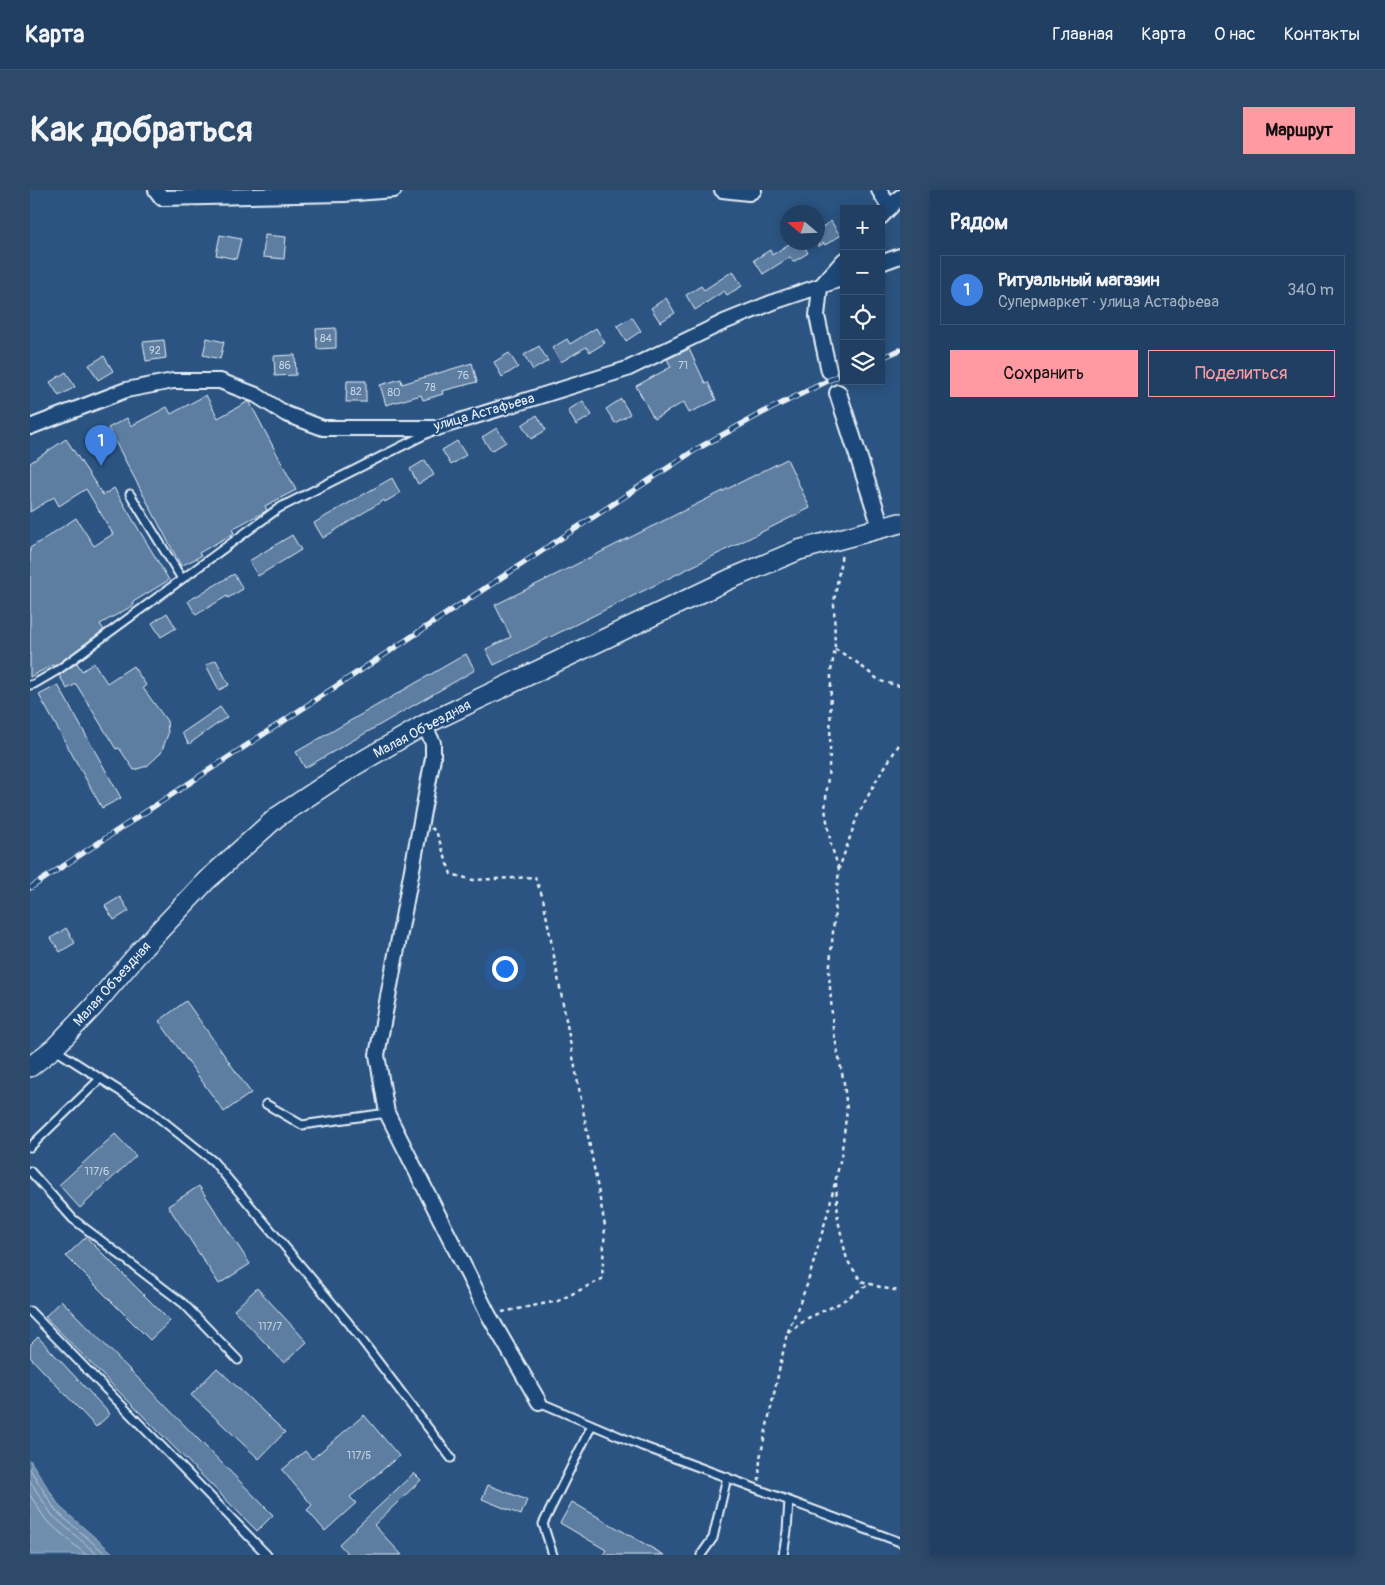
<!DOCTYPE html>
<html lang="ru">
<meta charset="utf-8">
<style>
:root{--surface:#203f62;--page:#2d4a6b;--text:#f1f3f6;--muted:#a2afbe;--line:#3d5877;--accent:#ff9aa2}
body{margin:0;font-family:Pangolin,sans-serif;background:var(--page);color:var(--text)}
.controls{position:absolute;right:15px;top:15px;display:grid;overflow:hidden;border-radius:0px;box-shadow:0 2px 12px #0003}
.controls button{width:45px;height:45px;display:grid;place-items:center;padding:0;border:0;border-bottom:1px solid var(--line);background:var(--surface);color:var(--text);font:25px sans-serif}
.compass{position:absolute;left:750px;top:15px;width:45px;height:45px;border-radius:50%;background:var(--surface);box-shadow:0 2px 12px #0003;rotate:289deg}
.you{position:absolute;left:474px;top:778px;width:18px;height:18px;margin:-12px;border:4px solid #fff;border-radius:50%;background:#1a73e8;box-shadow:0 0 0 8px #1a73e833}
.badge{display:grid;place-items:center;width:32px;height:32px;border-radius:50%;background:var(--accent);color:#fff;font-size:16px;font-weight:700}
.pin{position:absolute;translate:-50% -41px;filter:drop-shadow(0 1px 2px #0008)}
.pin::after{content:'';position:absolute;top:26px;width:18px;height:15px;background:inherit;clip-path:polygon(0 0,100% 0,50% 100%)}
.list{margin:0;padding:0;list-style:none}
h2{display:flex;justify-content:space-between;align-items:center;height:65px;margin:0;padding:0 20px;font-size:21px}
h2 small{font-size:16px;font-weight:400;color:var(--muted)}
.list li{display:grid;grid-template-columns:32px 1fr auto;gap:15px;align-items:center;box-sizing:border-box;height:70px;margin:0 10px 10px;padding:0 10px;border:1px solid var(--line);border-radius:0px}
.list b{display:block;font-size:19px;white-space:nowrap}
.list p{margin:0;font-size:16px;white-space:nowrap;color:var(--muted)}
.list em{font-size:16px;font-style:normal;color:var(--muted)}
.actions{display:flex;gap:10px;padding:15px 20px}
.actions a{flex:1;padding:11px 0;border:1px solid var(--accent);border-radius:0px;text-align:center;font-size:18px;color:var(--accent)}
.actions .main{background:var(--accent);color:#111}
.icon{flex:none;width:28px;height:28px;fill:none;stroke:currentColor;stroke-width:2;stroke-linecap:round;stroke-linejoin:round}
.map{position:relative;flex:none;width:870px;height:1365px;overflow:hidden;border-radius:0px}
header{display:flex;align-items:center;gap:30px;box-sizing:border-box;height:70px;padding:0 25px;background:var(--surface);border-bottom:1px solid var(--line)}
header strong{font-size:24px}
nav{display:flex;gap:28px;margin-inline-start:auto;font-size:18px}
.intro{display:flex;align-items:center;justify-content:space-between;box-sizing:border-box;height:120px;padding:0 30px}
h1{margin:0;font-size:35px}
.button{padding:12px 22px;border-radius:0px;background:var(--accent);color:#111;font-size:18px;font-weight:700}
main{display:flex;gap:30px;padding:0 30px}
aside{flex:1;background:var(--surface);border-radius:0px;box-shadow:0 2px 12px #0003}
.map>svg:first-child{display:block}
.water{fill:#708ead;stroke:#a0b6cb}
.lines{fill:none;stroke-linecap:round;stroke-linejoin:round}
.shore{stroke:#b8c9da;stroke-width:1}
.building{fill:#5d7da1;stroke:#e8f1f8}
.service-casing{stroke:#e8f1f8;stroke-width:11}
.minor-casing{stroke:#e8f1f8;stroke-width:18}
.tertiary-casing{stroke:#e8f1f8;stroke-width:20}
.secondary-casing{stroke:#e8f1f8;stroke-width:22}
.path{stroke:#e8f1f8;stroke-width:2.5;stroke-dasharray:4 4;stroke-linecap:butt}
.service{stroke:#1f4a7a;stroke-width:7}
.minor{stroke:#1f4a7a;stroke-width:14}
.tertiary{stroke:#1f4a7a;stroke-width:16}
.secondary{stroke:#1f4a7a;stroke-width:19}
.rail-casing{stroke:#e8f1f8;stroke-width:5.5}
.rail{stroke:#1f4a7a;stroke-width:4;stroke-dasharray:11;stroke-linecap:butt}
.labels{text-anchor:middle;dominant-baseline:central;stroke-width:4;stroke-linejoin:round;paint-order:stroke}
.number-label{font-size:11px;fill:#c5d4e2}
.street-label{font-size:14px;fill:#e8f1f8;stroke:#1f4a7a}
</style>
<header>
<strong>Карта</strong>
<nav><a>Главная</a><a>Карта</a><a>О нас</a><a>Контакты</a></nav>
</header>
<div class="intro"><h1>Как добраться</h1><a class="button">Маршрут</a></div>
<main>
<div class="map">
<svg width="870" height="1365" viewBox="0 0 870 1365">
<rect width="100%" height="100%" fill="#2b5482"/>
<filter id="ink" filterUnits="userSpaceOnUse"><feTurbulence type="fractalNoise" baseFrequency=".02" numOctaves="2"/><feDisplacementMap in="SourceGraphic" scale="10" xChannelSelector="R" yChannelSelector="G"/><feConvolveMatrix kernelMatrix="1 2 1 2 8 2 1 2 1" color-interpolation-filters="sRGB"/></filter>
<g filter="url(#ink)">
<path class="water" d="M0,1270L30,1317L85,1365H0Z"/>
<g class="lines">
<path class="shore" d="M0,1279L26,1321L77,1365
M0,1291L22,1325L68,1365
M0,1305L16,1330L56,1365"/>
</g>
<path class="building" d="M801,31L810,46L795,55L794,53L788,57V40Z
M190,45L211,49L206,69L186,65Z
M235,45L256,47L254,69L233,67Z
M762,52H772L778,63L763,72L760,67L733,84L724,70L740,60L742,65Z
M703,81L712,96L697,105L694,101L665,120L656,105L671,96L674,100Z
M636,108L645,123L630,132L621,118Z
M602,127L611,141L596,151L587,136Z
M306,138V158L287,159L286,139Z
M566,138L575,153L560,162L556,157L531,172L522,158L537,149L540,154Z
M177,148L194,152L190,169L173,165Z
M134,150L136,168L116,171L113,152Z
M509,156L518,171L503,180L494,165Z
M659,159L675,193L678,192L686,210L659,223L654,212L624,229L606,196L641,177L637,169Z
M479,163L488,177L472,187L464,172Z
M265,165L266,185L245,186L244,166Z
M74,166L83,181L68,190L59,175Z
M442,173L447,192L412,201L413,204L393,210L391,205L356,215L350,195L371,189L372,194Z
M36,182L45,197L29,206L20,192Z
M317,191H336V212H316Z
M176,205L188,228L219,211L266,300L235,316L237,320L236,321L202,339L204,343L169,363L171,366L151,376L78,238L97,228L101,236L137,217L141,224Z
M591,209L600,224L585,233L576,219Z
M553,211L562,225L546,235L538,220Z
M507,225L516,240L501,249L492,235Z
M467,238L476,252L461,261L452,247Z
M36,249L73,305L84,298L139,390L103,412L104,415L70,434L74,440L25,476L23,475L0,487V358L46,328L64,356L83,344L56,299L29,316L24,307L0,322V273Z
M427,251L436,265L421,275L412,260Z
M757,269L780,318L464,475L456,459L481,447L465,415Z
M395,270L404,285L388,294L380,279Z
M362,288L370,303L355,312L354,310L293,348L284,333Z
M262,345L271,360L228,386L219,371Z
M204,384L213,399L198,408L197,406L166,425L158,411Z
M137,423L146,438L131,447L122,433Z
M436,464L445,480L275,578L266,562Z
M186,470L199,495L189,500L176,475Z
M47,473L52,481L64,473L77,493L103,476L116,495L113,498L137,531L138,544L131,563L117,576L104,580L89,558L86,559L46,494L37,499L29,485Z
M28,495L91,608L72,618L9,505Z
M190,517L197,527L159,554L152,543Z
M90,707L99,721L84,730L75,716Z
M36,738L45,753L30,762L21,748Z
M156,811L221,903L194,922L129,831Z
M85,944L106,966L50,1018L29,995Z
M169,996L220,1074L189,1094L138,1016Z
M56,1047L140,1131L120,1150L36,1066Z
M227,1098L277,1152L254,1173L204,1120Z
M31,1110L243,1325L227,1341L15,1127Z
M8,1147L80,1224L66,1237L0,1167V1155Z
M187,1178L255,1242L229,1269L161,1205Z
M334,1225L369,1266L320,1307L326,1313L295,1341L277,1320L282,1315L252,1280L275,1261L282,1269Z
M384,1283L391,1290L344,1335L372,1365H319L309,1354Z
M458,1295L497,1310L491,1325L452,1309Z
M542,1312L580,1334L634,1365H573L576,1360L530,1333Z"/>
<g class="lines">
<g class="service-casing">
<path id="service" d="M100,304L152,389
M0,495L4,494L28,480L249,318L402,241
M24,859L118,919L183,971L318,1132L421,1268
M236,914L272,935L357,923
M0,957L70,889
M0,981L43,1029L154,1114L208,1170
M0,1121L237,1365
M509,1212L612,1256L870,1352
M523,1365L513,1334L562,1235
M671,1365L683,1348L697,1287
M753,1365L757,1341L759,1311"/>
</g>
<g class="minor-casing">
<path id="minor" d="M126,0L132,8L314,4L364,0
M692,0L719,3L724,0
M849,0L860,18
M851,27L870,7
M851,73L870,66
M799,181L787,126L790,97L814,70
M0,237L96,200L143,191H190L226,205L256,224L293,238H407L597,179L694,132L746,111L814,88
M394,535L403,553V568L347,865L357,923L458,1124L509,1212"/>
</g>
<g class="tertiary-casing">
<path id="tertiary" d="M808,203L851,337"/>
</g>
<g class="secondary-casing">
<path id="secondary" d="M0,877L24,858L63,817L112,759L176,691L247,627L324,576L394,535L700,389L769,360L870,333"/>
</g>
<path class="path" d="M805,459L825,471L850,491L870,496
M401,638L406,641L421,684L443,690L505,687L513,708L575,1036L572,1089L528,1111L472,1122
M809,679L801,655L795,619L800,565L801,481L805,459L804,412L812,363
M806,993L808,1030L817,1070L831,1091L853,1098L870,1101
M758,1143L778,1128L808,1114L839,1094
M729,1291L730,1268L757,1144L777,1095L798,1022L811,967L817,920L814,893L803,838L799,784L809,679L827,627L846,591L870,553"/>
<use href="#service" class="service"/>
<use href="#minor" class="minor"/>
<use href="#tertiary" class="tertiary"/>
<use href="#secondary" class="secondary"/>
<g class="rail-casing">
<path id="rail" d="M851,168L870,160
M0,698L665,260L732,223L814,183"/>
</g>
<use href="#rail" class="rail"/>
</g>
</g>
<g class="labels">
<g class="number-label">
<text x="296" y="148">84</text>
<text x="125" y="160">92</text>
<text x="255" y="175">86</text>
<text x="653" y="175">71</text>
<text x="433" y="185">76</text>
<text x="400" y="197">78</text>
<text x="326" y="201">82</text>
<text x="364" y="202">80</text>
<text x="67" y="981">117/6</text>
<text x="240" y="1136">117/7</text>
<text x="329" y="1265">117/5</text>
</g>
<g class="street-label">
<text transform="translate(454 222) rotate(-16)">улица Астафьева</text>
<text transform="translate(392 539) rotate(-28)">Малая Объездная</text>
<text transform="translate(82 794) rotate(-48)">Малая Объездная</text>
</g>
</g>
</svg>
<div class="controls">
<button>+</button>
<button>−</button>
<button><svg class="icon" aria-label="locate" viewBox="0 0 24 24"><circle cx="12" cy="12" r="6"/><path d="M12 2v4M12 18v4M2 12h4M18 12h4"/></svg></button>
<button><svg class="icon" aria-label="layers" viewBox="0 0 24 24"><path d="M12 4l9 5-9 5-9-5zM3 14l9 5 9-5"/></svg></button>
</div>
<svg class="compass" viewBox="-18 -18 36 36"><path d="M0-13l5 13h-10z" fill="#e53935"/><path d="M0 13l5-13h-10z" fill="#a2afbe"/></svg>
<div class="you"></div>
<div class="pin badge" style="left:71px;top:276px;background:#3f7fe0">1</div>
</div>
<aside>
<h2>Рядом<small></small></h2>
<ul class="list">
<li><span class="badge" style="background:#3f7fe0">1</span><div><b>Ритуальный магазин</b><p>Супермаркет · улица Астафьева</p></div><em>340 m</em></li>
</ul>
<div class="actions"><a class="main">Сохранить</a><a>Поделиться</a></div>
</aside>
</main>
